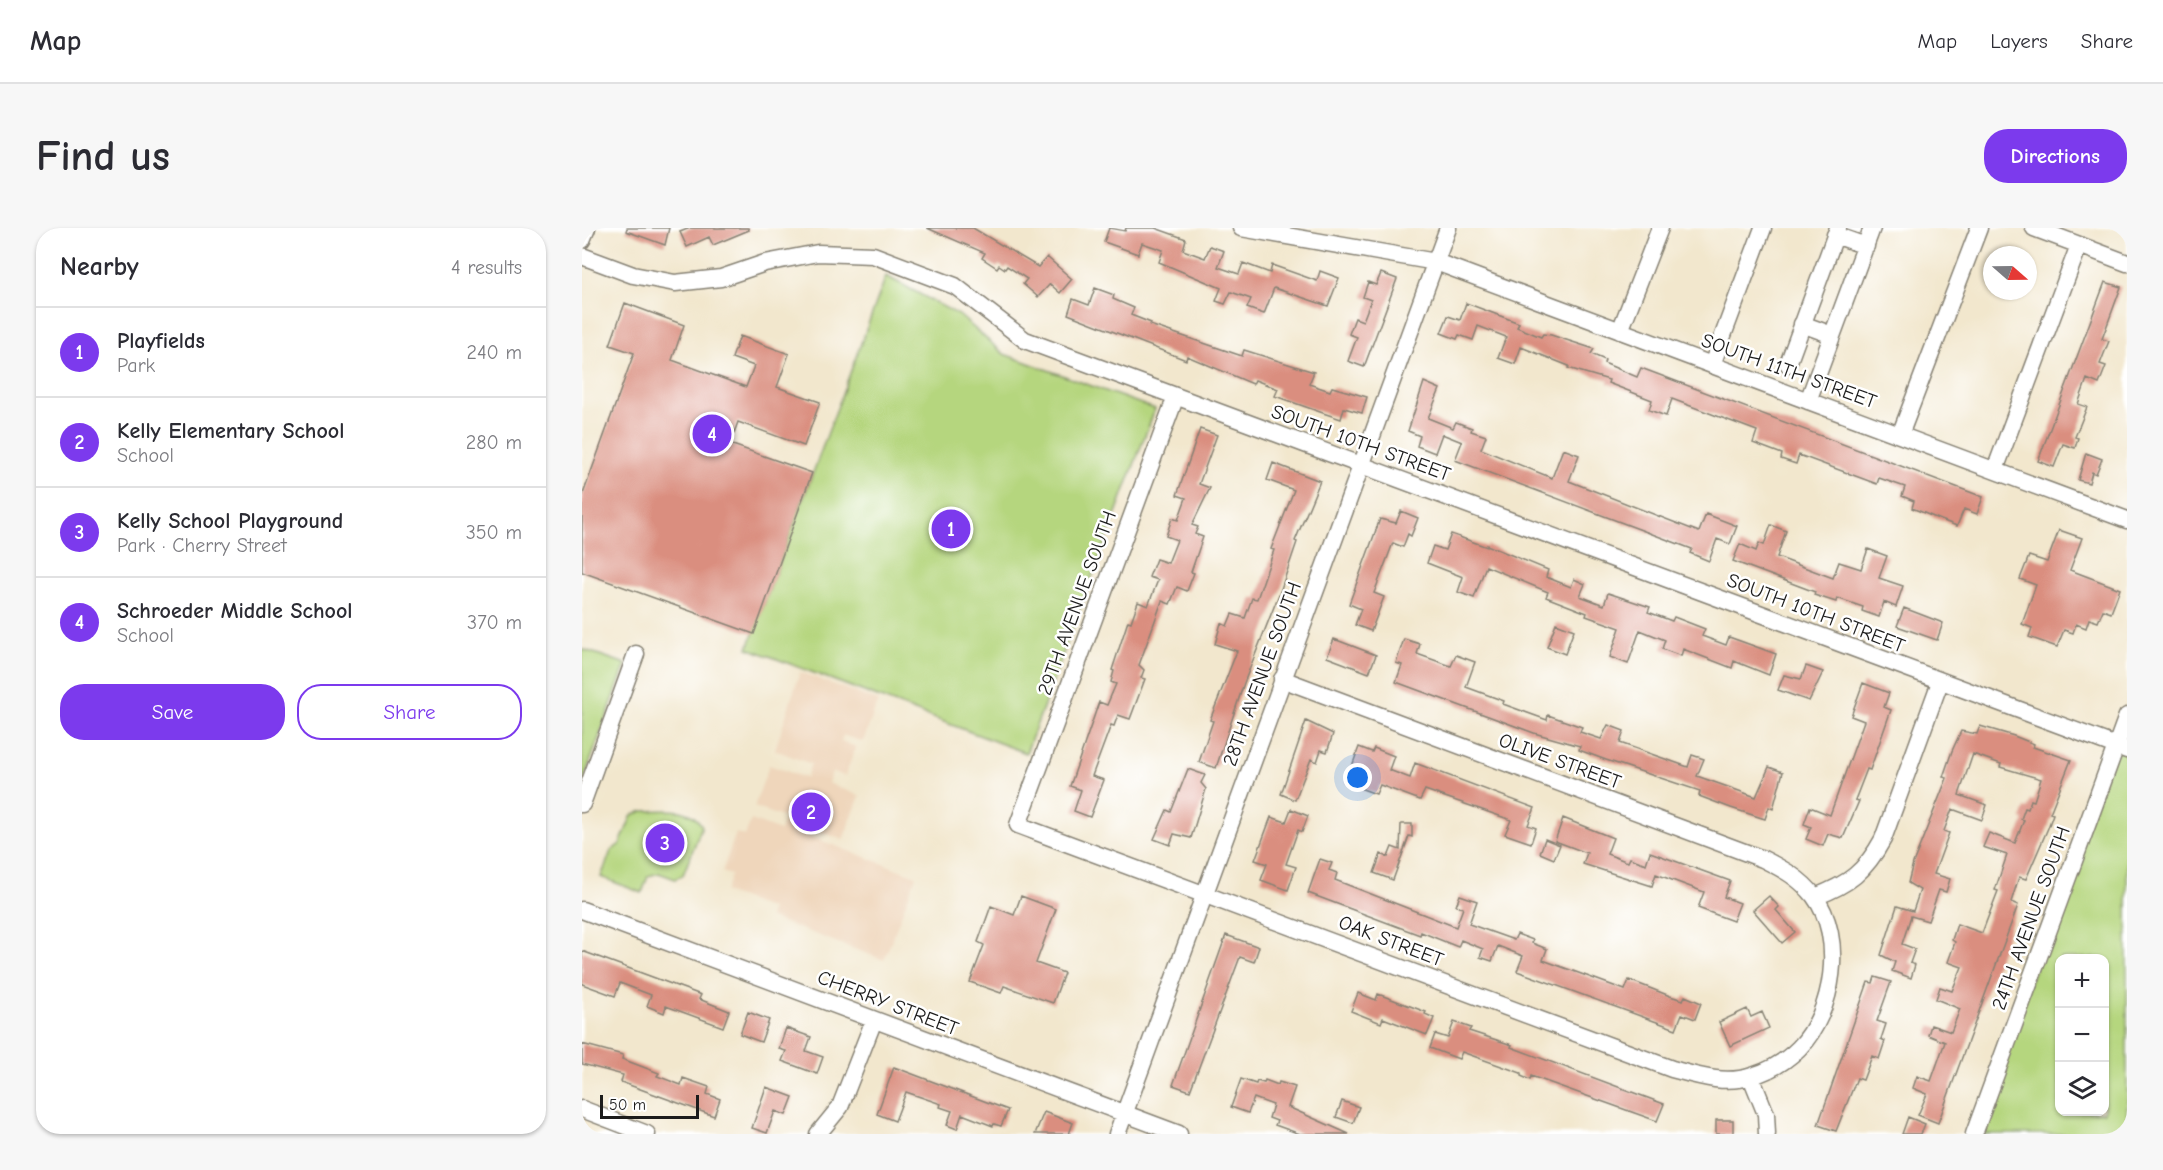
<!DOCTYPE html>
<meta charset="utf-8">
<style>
:root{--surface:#fff;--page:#f7f7f7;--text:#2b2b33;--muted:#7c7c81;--line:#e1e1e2;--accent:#7c3aed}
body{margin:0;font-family:"Comic Neue",sans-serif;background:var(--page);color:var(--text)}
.controls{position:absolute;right:18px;bottom:18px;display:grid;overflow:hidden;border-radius:12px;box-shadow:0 2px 4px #0004}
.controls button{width:54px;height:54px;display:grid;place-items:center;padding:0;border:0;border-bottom:2px solid var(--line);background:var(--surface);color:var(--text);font:30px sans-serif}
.compass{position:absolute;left:1401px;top:18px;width:54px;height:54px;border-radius:50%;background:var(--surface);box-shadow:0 2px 4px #0004;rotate:110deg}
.scale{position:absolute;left:18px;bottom:15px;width:99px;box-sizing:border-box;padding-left:6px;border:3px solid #1c1c1c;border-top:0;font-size:16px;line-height:21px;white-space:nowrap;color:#1c1c1c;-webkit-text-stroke:4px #fff;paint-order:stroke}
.you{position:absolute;left:776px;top:550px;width:21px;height:21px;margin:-15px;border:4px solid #fff;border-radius:50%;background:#1a73e8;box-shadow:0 0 0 9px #1a73e833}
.badge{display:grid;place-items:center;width:39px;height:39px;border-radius:50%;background:var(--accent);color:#fff;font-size:20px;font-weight:700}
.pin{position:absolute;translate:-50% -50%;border:3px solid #fff;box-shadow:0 2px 6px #0006}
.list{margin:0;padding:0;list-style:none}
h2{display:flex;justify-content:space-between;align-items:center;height:78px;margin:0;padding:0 24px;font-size:26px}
h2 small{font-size:20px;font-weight:400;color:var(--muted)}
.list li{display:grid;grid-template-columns:39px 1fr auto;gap:18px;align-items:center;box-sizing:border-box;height:90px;padding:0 24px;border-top:2px solid var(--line)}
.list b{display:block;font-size:22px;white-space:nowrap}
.list p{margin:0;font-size:20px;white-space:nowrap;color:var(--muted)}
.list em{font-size:20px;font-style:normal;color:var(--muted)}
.actions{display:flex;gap:12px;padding:18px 24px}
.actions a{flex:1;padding:14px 0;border:2px solid var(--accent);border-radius:24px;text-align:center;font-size:21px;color:var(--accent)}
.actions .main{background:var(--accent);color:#fff}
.icon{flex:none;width:33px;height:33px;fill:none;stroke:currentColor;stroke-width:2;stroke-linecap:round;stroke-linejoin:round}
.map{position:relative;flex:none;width:1545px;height:906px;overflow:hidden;border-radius:24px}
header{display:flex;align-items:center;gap:36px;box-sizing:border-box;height:84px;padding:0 30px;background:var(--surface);border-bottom:2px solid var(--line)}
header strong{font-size:28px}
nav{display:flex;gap:33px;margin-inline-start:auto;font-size:21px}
.intro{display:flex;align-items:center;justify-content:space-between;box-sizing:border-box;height:144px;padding:0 36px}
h1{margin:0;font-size:42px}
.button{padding:15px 27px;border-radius:24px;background:var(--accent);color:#fff;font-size:21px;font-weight:700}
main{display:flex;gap:36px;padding:0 36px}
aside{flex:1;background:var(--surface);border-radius:24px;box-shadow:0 2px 4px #0004}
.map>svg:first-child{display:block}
.built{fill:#efd6bb}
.green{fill:#b5d67e;stroke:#68794d;stroke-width:1.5;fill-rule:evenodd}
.building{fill:#da8e7f}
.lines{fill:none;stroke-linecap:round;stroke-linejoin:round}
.minor-casing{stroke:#878274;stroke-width:19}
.minor{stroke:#fff;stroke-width:16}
.labels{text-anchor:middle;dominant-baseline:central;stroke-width:5;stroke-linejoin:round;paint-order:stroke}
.street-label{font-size:20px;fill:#1c1c1c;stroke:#fff}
</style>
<header>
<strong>Map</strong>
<nav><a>Map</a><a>Layers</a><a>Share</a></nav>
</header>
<div class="intro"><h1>Find us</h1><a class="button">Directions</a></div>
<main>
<aside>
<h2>Nearby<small>4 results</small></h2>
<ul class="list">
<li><span class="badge">1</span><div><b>Playfields</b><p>Park</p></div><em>240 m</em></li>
<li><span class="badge">2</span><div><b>Kelly Elementary School</b><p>School</p></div><em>280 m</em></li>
<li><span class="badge">3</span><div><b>Kelly School Playground</b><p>Park · Cherry Street</p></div><em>350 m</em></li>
<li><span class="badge">4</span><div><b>Schroeder Middle School</b><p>School</p></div><em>370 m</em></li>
</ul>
<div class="actions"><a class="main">Save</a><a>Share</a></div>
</aside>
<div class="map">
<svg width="1545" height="906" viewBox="0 0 1545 906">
<rect width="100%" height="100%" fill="#fff"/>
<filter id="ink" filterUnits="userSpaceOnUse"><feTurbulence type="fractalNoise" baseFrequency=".0167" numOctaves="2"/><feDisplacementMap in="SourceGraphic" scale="12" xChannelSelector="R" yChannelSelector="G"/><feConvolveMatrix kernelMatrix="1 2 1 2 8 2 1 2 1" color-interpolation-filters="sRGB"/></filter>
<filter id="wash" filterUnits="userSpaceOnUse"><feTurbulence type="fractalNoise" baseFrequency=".008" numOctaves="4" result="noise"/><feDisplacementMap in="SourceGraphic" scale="24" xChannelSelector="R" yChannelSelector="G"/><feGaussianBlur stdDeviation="1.35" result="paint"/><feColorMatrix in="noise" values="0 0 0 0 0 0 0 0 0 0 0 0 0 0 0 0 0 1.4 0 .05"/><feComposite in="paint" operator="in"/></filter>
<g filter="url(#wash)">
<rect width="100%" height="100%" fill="#f2e7cd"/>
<path class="built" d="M218,444L296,473L281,514L261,507L259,513L274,519L263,548L250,544L246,555L278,568L261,612L227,599L224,607L334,648L302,732L187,689L190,681L143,664L149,647L140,644L154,605L163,608L169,592L198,603L203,590L172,579L187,537L224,550L229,536L193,522Z"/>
<path class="green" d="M304,48L377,87L422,126L573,181L444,525L166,420Z
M0,421L44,436L0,556Z
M1534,518L1545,522V906H1392ZM1478,730H1522V884H1478Z
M61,583C83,583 108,577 120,598L101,647L93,651L77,645L66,648L60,665L19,649L29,623L38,616L50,587Z"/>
<g id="blocks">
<path class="building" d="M45,0H87L83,17L44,3Z
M108,0H166L167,2L131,17L127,9L105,19L98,4Z
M345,0H391L456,39L465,29L490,51L478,65L468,56L456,69L441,56L445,51L425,38L423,41L417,37L415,40L400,30L403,25Z
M527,0L543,3L544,0H573L604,11L601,22L623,30L628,18L642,23L636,39L657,46L661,35L688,45L690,37L735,53L738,43L757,50L746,78L692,60L682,86L665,80L669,71L649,64L643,76L634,73L639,60L577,34L581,22L560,15L556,26L522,14Z
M799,45L815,51L782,139L766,133L775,109L767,106L773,90L781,93L789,72L781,69L786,54L794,57Z
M1523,54L1539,59L1520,111L1527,113L1518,136L1524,138L1517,156L1505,151L1496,176L1505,179L1493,209L1496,210L1493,220L1481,216L1472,239L1456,233Z
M513,60L532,67L531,71L552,80L549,87L569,95L568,97L660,128L662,122L719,140L732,144L727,156L748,163L750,159L785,169L780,185L762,180L759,191L741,185L693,168L696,161L673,152L671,156L605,128L604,132L486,86L491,71L507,77Z
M43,75L102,97L90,132L164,159L172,138L150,130L158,108L207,126L195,159L238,174L222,218L156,194L148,216L230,245L172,406L0,344V269L52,125L28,117Z
M884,75L937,95L935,99L959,109L961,106L969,107L1012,121L1009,126L1023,132L1022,135L1055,149L1059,140L1401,269L1395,286L1382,281L1375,298L1359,292L1330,280L1332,273L1320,268L1323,259L1297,250L1295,256L1217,227L1214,236L1199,231L1200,226L1171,215L1175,203L1090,171L1084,188L1067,182L1070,172L1026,155L1027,152L986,140L987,138L939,119L933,136L916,130L924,109L896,98L891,112L877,107L875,111L859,105L866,88L878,92Z
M842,154L858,161L846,190L871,200L874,194L890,200L889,203L904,208L899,221L970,250L981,221L997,227L987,253L1117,304L1124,286L1155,298L1148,316L1135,311L1127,333L1108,325L1110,321L873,232L880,214L860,206L853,225L835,218L838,208L826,203Z
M618,201L635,207L617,256L628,260L610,297L616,299L613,306L621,309L609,344L612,345L605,363L595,359L588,376L580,373L557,437L562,442L559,450L563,451L548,491L536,487L532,498L529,497L510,548L522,552L508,589L492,583L499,562L488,558L517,474L525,477L534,456L529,454L532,443L530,442L546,393L549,394L556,374L566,378L576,352L567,349L574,331L586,335L595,312L584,308L590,290L596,292L604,270L595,267Z
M1504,225L1520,231L1514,246L1510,244L1507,255L1496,252Z
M691,235L738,253L713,313L715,314L699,361L662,455L634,540L617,534L631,493L628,492L655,423L633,416L639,395L645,398L650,386L663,390L670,370L675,371L692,322L689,321L712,262L685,252Z
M819,283L836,290L829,308L826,306L821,319L811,315L792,365L802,369L789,403L773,397L779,381L767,376L798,291L814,295Z
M1189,297L1204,303L1195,329L1251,350L1257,334L1279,341L1286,321L1305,328L1297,350L1321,358L1314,379L1302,374L1297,389L1280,383L1281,379L1255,370L1254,374L1232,367L1233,364L1151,333L1158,316L1174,323L1177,315L1182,317Z
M1477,302L1500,310L1488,342L1538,361L1529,385L1521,382L1516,394L1507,391L1504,400L1494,396L1491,405L1482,402L1475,419L1447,409L1450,400L1440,396L1454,357L1438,351L1447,328L1465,334Z
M869,306L905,319V317L966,342L964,349L989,359L992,351L1003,356L998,368L1022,377L1026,365L1068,379L1066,384L1090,393L1092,389L1123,401L1120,408L1144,417L1147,409L1194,426L1187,447L1152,433L1150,440L1101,421L1099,428L1080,421L1083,412L1058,402L1046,436L1028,429L1038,400L1004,388L1005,385L964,369L966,364L904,338L892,370L876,364L881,349L845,335L851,318L863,322Z
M1322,380L1361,395L1355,412L1315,398Z
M974,395L992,402L983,426L965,419Z
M752,411L794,427L787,445L745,429Z
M822,411L838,416L835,426L869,438L874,427L893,434L884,459L922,473L921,476L965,492L966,487L1000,499L998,504L1019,511L1026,497L1042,503L1038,515L1106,539L1110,527L1122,531L1115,548L1174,569L1187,539L1201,544L1191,581L1187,579L1183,591L1149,580L1117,568L1118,563L1024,532L997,522L998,518L952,505L814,454L820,437L814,435Z
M1224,438L1241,444L1227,473L1196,462L1202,447L1219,451Z
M1281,455L1307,465L1302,479L1309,482L1288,542L1285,541L1273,572L1277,573L1261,610L1246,606L1241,618L1224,611L1229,599L1222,596L1228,579L1248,587L1282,493L1269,488Z
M724,493L751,506L745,524L739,522L735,534L729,531L713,572L699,566Z
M1398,498L1432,508L1452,516L1451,519L1489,532L1468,585L1471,586L1466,600L1444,651L1437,649L1429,674L1436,677L1356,895L1336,887L1345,866L1331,860L1335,848L1349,853L1363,814L1346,807L1349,797L1369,804L1378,781L1354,771L1358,759L1370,763L1380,739L1366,734L1373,714L1370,712L1375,696L1400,705L1416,663L1413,662L1425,627L1401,619L1407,605L1433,615L1442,592L1439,591L1443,580L1446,581L1449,572L1452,573L1459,551L1418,539L1419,536L1391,526L1377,567L1405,577L1400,592L1370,581L1362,603L1367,605L1352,646L1368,651L1364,664L1357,662L1346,693L1329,688L1320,716L1333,721L1328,735L1333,737L1329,750L1310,743L1313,734L1299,727L1315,678L1331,683L1338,662L1326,655L1331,635L1365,550L1361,549L1370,523L1379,503L1395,506Z
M777,519L790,524L792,520L812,528L807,542L828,550L833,535L953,580L946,597L954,600L949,615L923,606L929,592L843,562L838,572L798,557L794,566L764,555Z
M606,541L623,547L619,555L624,561L609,610L592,606L588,617L572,611L585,582L589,584Z
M709,581L726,588L720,604L716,602L704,636L714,639L706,662L679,652L685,636L673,632L689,589L704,594Z
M981,590L1031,610L1025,626L1046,634L1048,630L1064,636L1068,624L1148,653L1142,669L1158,675L1151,693L1116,680L1122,664L1074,646L1070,658L1001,636L1005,625L973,613Z
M819,596H830V609L827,608L811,652L792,645L799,626L806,629L810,619L818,622Z
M963,611L978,617L972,631L958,625Z
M738,631L750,635L747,642L755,645L753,652L874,699L881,680L874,678L878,667L895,673L887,696L932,712L935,706L951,712L950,715L965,721L961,732L1043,762L1047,752L1088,768L1101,772L1103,768L1119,775L1113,791L1100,786L1094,801L935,743L941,728L916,718L910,733L898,729L901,721L879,712L876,719L839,704L838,707L726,665Z
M439,668L474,681L454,735L482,745L471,775L422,758L419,765L388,754L402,717L396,714L409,678L432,687Z
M1187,668L1197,679L1194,682L1213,704L1200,715L1171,682Z
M644,707L677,719L672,734L658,729L608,863L591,857Z
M0,723L119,767L117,771L147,783L141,799L84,778L82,785L65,778L69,767L38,755L33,768L0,756Z
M1293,749L1309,754L1295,793L1304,796L1299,811L1303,813L1297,831L1290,828L1281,852L1275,850L1254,903L1236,897L1286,754L1291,755Z
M776,765L794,772L796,766L844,784L843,786L852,790L845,807L801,790L799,795L769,783Z
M1165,781L1169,789L1180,784L1187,800L1148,818L1137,794Z
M166,784L187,792L179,814L158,806Z
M872,794L889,800L887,803L930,817L929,819L1082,876L1075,893L949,848L948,852L939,848V845L880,824L877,831L848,820L853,806L866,810Z
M204,800L229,809L224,823L241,829L235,846L200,833L204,823L197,821Z
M0,816L41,827L40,831L77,845L75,848L99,857L101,850L127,859L125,866L138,871L132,888L39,854L41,847L0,836Z
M312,839L426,882L419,898L412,896L411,898L380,886L375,901L365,897L370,883L358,879L359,876L324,864L313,893L295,886Z
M659,851L674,856L675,853L682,855L683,852L696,857L697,854L713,859L706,879L767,906H718L693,897L695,893L687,890L691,877L672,870L666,885L649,879Z
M184,859L211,869L204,887L193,883L185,905L170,900Z
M760,873L777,879L771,895L754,889Z
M462,884L491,895L487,906H453Z
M1326,889L1343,896L1339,906H1320Z
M1134,892H1151V906H1134Z"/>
</g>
</g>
<g filter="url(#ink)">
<use href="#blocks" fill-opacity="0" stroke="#878274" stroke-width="1.5"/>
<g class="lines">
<g class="minor-casing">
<path id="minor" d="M659,0L854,34L1545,292
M1452,0L1545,35
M1253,7L1284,18
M0,12L5,0
M0,28L51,47L93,55L139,50L183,35L236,25L291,27L373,58L443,112L1545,522
M1220,96L1250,107
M1038,103L1078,0
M1206,136L1256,0
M1130,137L1181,0
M594,168L436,597L1090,841C1116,848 1143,857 1170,848C1187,843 1204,833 1217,820C1252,784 1263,709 1232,668C1218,650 1201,641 1181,631L700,451
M1226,173L1290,0
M1318,207L1397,0
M1413,242L1497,17
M0,576L54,426
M1233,669C1267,656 1283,644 1301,611L1358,454
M0,682L597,906
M1169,849L1184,886L1185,906
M0,881L65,906
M236,906L258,879L292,792
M535,906L866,0
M1392,906L1545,488"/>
</g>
<use href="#minor" class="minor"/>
</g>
</g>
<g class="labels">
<g class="street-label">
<text transform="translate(1207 143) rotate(20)">SOUTH 11TH STREET</text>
<text transform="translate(779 215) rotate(20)">SOUTH 10TH STREET</text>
<text transform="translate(495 375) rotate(-70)">29TH AVENUE SOUTH</text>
<text transform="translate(1234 385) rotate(21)">SOUTH 10TH STREET</text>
<text transform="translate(680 446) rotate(-70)">28TH AVENUE SOUTH</text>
<text transform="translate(978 533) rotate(20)">OLIVE STREET</text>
<text transform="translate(1449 690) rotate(-70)">24TH AVENUE SOUTH</text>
<text transform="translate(809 713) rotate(21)">OAK STREET</text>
<text transform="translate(306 775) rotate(21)">CHERRY STREET</text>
</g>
</g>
</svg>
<div class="controls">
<button>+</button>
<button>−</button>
<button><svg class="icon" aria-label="layers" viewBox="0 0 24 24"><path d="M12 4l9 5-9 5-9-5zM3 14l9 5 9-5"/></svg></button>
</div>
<svg class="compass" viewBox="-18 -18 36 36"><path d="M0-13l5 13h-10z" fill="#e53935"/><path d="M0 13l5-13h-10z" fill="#7c7c81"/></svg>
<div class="scale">50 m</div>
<div class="you"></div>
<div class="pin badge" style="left:369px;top:301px">1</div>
<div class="pin badge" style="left:229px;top:584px">2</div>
<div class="pin badge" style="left:83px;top:615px">3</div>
<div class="pin badge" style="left:130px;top:206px">4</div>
</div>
</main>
